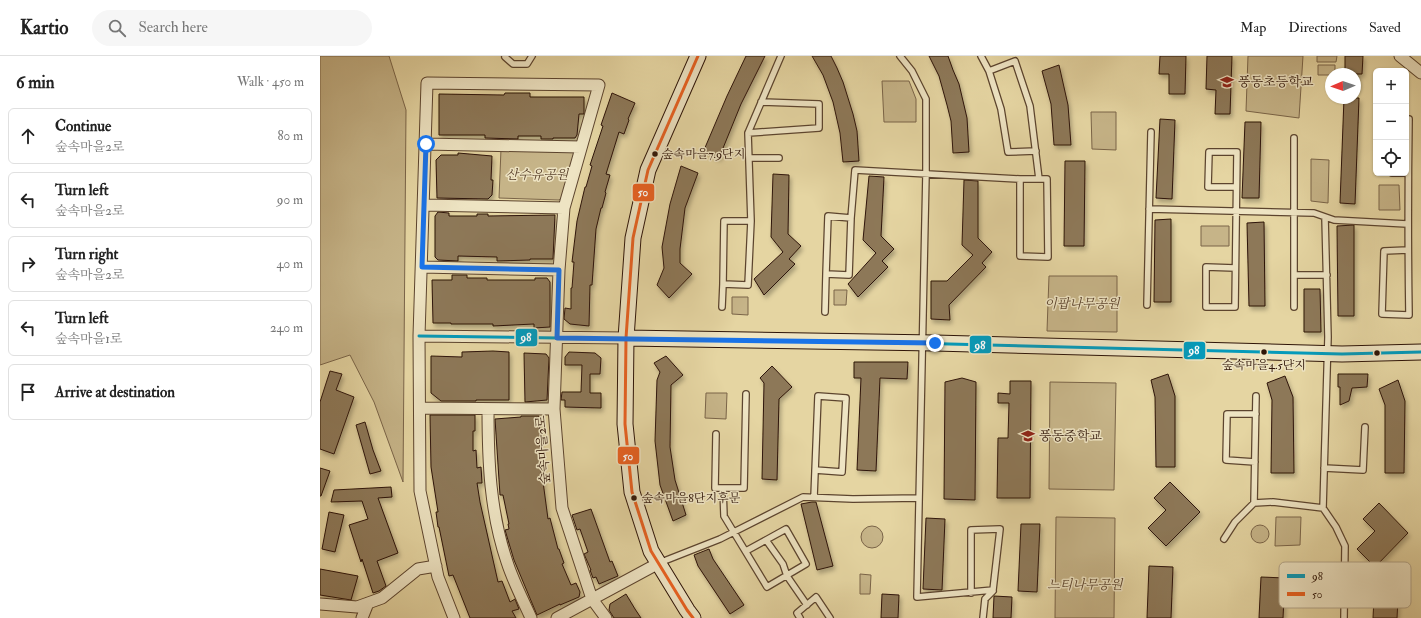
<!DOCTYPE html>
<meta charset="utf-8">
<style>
:root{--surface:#fff;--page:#f6f6f6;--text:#222;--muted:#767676;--line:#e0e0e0}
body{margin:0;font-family:"IM FELL Double Pica","Noto Serif KR",serif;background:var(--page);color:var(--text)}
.controls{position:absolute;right:12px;top:12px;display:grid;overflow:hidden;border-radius:6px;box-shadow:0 1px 3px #0004}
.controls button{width:36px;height:36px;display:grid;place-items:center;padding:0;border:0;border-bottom:1px solid var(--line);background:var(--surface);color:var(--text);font:20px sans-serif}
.compass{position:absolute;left:1005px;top:12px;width:36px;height:36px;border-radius:50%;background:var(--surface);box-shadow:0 1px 3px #0004;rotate:268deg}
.stop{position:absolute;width:12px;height:12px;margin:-9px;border:3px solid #1a73e8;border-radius:50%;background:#fff}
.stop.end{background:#1a73e8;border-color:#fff;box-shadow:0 1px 4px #0008}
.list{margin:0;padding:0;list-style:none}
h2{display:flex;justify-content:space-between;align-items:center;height:52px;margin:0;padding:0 16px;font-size:17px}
h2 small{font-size:13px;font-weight:400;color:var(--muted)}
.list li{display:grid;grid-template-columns:26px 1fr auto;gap:12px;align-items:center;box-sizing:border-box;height:56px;margin:0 8px 8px;padding:0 8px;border:1px solid var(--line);border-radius:6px}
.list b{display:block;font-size:15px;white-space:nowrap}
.list p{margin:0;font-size:13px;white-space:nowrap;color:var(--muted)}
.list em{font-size:13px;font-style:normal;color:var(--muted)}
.icon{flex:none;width:22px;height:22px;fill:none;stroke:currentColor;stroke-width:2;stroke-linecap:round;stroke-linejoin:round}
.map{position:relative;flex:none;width:1101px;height:562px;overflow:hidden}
header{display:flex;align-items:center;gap:24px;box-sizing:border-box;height:56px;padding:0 20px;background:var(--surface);border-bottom:1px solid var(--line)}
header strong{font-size:19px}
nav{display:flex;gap:22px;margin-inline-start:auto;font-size:14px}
.search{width:280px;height:36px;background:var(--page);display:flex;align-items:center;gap:10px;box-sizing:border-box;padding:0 14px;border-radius:22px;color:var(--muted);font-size:15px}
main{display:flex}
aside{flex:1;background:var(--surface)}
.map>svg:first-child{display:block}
.green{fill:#c6b488;stroke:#7a6448}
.building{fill:#8d7858;stroke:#2e1407;filter:url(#shadow)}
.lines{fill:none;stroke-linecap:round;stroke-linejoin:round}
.lane-casing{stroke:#5c442e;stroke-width:8}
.street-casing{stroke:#5c442e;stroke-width:13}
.secondary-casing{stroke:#2e1407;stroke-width:17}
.lane{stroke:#eee4c3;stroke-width:5.5}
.street{stroke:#eee4c3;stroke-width:11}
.secondary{stroke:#eee4c3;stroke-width:15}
.bus-1-casing{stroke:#eee4c3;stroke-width:6}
.bus-2-casing{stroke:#eee4c3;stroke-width:6}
.bus-1{stroke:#059aba;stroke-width:3}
.bus-2{stroke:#e86121;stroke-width:3}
.route{stroke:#1a73e8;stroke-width:5}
.bus-dot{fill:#2e1407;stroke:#eee4c3;stroke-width:1.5}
.labels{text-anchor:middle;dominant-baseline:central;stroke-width:3;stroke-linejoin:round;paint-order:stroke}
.bus-label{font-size:12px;fill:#2e1407;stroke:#eee4c3;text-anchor:start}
.poi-label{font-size:13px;fill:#2e1407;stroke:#eee4c3;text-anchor:start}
.park-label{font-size:13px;font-style:italic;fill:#5c442e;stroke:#eee4c3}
.street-label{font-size:13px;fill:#2e1407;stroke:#eee4c3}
.key{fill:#eee4c3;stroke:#b4a68b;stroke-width:1}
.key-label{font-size:11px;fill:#2e1407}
.line-badge{stroke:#eee4c3;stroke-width:1.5}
.badge-label{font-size:11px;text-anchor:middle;font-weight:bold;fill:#fff}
</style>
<header>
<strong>Kartio</strong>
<div class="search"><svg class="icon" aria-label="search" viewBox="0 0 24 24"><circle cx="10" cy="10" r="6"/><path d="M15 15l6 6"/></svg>Search here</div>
<nav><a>Map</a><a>Directions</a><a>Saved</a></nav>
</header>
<main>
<aside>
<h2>6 min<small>Walk · 450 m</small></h2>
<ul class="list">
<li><svg class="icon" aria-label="ahead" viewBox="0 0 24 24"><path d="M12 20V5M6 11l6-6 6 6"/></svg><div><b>Continue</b><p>숲속마을2로</p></div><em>80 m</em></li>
<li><svg class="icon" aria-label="left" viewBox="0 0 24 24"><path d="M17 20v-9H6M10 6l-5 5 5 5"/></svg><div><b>Turn left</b><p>숲속마을2로</p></div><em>90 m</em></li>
<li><svg class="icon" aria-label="right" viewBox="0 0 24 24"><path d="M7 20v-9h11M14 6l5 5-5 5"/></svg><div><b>Turn right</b><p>숲속마을2로</p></div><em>40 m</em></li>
<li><svg class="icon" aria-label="left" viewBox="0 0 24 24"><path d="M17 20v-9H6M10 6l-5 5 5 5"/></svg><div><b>Turn left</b><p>숲속마을1로</p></div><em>240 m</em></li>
<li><svg class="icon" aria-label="arrive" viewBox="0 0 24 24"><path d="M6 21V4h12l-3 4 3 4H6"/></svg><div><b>Arrive at destination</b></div></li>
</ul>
</aside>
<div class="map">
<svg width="1101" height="562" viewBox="0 0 1101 562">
<defs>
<filter id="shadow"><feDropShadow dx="2" dy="3.5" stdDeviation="2" flood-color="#0004"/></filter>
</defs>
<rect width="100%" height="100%" fill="#e5d5a2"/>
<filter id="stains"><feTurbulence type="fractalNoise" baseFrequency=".005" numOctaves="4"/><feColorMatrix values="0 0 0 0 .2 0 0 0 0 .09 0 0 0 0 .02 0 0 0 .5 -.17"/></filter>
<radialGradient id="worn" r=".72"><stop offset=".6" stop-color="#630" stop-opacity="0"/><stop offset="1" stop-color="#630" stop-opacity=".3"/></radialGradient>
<path class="green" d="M0,0H69L86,54L83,426L54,346L30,299L0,309Z
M928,0H983L979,62L926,55Z
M997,0H1017L1016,6H997Z
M998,9H1015V18H1011V19H998Z
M562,25H589L596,43V66H564Z
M771,56H796V94L772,93Z
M181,93L252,94L254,99L243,141L239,144L179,142Z
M991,103L1009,104L1008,147L991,145Z
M1059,129H1079L1080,154H1059Z
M881,170H909V190H881Z
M729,220H797V276L727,275Z
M514,234H527L526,249H514Z
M412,241H428V259L412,258Z
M730,326L796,327L794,434L729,433Z
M386,337H407L406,363L385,362Z
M736,461L795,462L794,562H735Z
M956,461H981L980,489L955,490Z
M931 478a9 9 0 1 1 18 0a9 9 0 1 1-18 0Z
M541 481a11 11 0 1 1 22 0a11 11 0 1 1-22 0Z
M540,518L551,519L550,538H540Z"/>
<path class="building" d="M426,0H445L421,48L399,102L384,94L407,40Z
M492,0H511L517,12L523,26L533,58L537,75L539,105L523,106L520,77L513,46L503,19Z
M609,0H628L633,14L639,28L647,62L649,96L633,97L631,65L627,49L619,20Z
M840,0H866L865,38H849V18H839Z
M887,0H912L910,58H895L896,34L886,33Z
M1025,0H1043L1042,18H1025Z
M739,9L748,49L751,89H734L731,48L722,15Z
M185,37H210V41H264V58H259L257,79L255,82H233V83H221V80H198V83L165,82V79H119V38L184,39Z
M292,37L315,47L308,63L309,64L304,78L299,76L286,118L290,119L285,136L286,137L282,152H281L276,173L272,229H270L269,270L250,268L244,263L245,252L251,253V232H252L254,206H252L257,165L265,131H266L272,110L270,109L283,70L281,69Z
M1024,42H1039L1035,148L1020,147Z
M840,63L855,64L852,143L836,142Z
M925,66H941L939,142H922Z
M138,97L172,100L171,124H173L172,139L168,143L117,142L116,104L121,99H138Z
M745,105H765L764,190H744Z
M361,110L378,117L365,152L360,193V207L372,218L349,242L337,229L344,212L342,191L350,148Z
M453,118L469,119L468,178L481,190L469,203L475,208L444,239L434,223L463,196L451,181Z
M549,120L564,121L561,180L574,193L562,205L568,211L538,241L528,228L556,197L543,184Z
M644,124L658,125V182L672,196L662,207L666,211L629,249L630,264L611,263V225H627L653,199L642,189Z
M118,156L129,157V160H157V158H168V160L235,159L233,203H210V204L177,205V201L138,200V205L118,204L115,201V160Z
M851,163V246H834L835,164Z
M944,166L945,250H929L927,167Z
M1034,169V260H1018L1017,170Z
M132,219H147V222H167V224H215V222H227L230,226V271L214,272V268L173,270V268H131V267H113L112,224H132Z
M984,233H1000L1001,276H984Z
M173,295L189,296V344H156V345H121L111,337V300L142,301V296Z
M249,296L275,297L281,302L280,318H270V337H281V352L245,351V344H241L242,336H261L262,309H245V301Z
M204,297L226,298L229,302L227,344L205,346Z
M346,300L363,319L351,329L350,391L355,424L366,459L353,465L340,429L335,385L337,324L340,316L334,307Z
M534,306H588L587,323L560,322L556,415L537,414L541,322H534Z
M452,310L472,331L459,343L457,424L442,423L444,327L440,322Z
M10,315L22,318L16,334L34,341L14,398L0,393V346Z
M848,318L855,340V411H836L835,341L831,324Z
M1018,318H1048L1047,331L1032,332L1029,345L1020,349V331H1018Z
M965,320L973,341L974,417H951L952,344L947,327Z
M642,322L656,326L655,444L624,443L625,326Z
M1078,324L1085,345L1084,417H1065V349L1059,333Z
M690,325H711L710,442H677L678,382H688L689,347H678V337L690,338Z
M110,359H155V375H153V395L156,394L157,412L161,411L162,427H157L160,446L178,526L182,525L190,546L195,543L199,553L192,555L196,562H150L133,519L129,520L119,471H118L116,456H118L111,411Z
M201,360H219L221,418H222L228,463L230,462L238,493H239L244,507L242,508L251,529L256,527L260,536L259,541L240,549V548L217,559L194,504L185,474L189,473L188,468H189L183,439H180L175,363L201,361Z
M45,366L53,394L61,415L50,418L36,369Z
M0,412L10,415L1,440H0Z
M850,426L880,456L846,490L828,472L846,454L834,442Z
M71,431L72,441L58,442L78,497L57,505L66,530L59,535L53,537L42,503L41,506L29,469L48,463L42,445L11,446L14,434Z
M492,446H496L513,510L497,514L481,448Z
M1059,447L1088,477L1055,511L1037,493L1055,475L1043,463Z
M271,453L290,506L292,505L298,520L279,528L276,521L273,522L270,514H271L264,498L268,496L260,473L257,474L252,459Z
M9,456L24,459L15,496L2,493Z
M606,462L625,463L622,534L603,533Z
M701,468H720L717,536L698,535Z
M389,493L393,503L424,549L410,558L378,510L374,499Z
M829,510L853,511L851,562H827Z
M0,513L38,520L31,544L0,539Z
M941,521L965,522L963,562H939Z
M1055,523L1079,524L1077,562H1053Z
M306,538L315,553L321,562H294L289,554L290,548Z
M562,538L579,539L578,562H561Z
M674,540L692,541L691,562H673Z"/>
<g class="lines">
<g class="lane-casing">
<path id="lane" d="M580,0L592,15L606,43V118L597,541L673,534L680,473L651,474V537
M661,0L669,15
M185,1L193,8H207L212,0
M1086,63H1089C1088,129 1088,194 1089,259L1062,258L1064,195L1088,194
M428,77L499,72V48L441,46
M716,95L688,96L681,53L669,15L695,5L710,50L719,123
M429,102H459
M1072,117H1088
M829,153L994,157L1014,164L1087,168
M531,162L508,160L506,218L529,219L531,162L535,114L700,123V200L728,201L727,123H700
M431,165H404L403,228L428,229L431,165L428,77L461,0
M915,212L886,211V251H915L917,96H889L888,131H916
M974,219H1007
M827,249L831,76
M402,251L403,228
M974,251V82
M505,256L506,218
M396,378L395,432H424L426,338
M935,406L906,404L907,358H936
M1004,412L1043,414L1045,371
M403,433L404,460L447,531L486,508L466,473L426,495
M494,441L498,340L526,342L522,416L495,414
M934,447L936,340
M1003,452L1008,281L1005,161
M904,483L915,466L934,447L953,446L1003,452L1016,471L1025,490L1024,562
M446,484L463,508L467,520L487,549
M339,507L400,483L483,441L533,443L599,442
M480,562L477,557L496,541L510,562
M663,562L665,543L673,535"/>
</g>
<g class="street-casing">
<path id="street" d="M1080,0L1101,17
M105,88L261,91
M104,149L244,152
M102,211L239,214
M99,280L306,282
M100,352L234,353
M168,353C168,406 170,456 187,506C193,525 203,544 211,562
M0,548L37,551L62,542L98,513L116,510
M42,562L48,547
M134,562L118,521L100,435L99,280L107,27L279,29L244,152L239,214L234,353L242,452L272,543L286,562
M237,562L339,507"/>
</g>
<g class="secondary-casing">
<path id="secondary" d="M306,282L615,287L1022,298L1101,296
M373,562L367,554L331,495L312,436L305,368L306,282L313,182L328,114L378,0"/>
</g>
<use href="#lane" class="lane"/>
<use href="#street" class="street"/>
<use href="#secondary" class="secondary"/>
<g class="bus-1-casing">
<path id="bus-1" d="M99,280L590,287L1022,298L1101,296"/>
</g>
<g class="bus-2-casing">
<path id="bus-2" d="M373,562L367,554L331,495L312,436L305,368L306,282L313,182L328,114L378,0"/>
</g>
<use href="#bus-1" class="bus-1"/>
<use href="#bus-2" class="bus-2"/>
</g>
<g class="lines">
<path class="route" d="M106,88L102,211L239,214L237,282L615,287"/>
</g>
<defs>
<g id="school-bare" transform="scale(1.08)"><path d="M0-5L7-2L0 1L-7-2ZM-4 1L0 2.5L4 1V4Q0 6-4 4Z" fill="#8f2418" stroke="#eee4c3" stroke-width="2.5" paint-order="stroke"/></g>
</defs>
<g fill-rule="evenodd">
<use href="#school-bare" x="907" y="26"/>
<use href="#school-bare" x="708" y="380"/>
</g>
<g class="bus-dot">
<circle cx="335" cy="98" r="3.5"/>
<circle cx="944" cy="296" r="3.5"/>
<circle cx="1057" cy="297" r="3.5"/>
<circle cx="314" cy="442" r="3.5"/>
</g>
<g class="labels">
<g class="bus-label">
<text x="342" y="98">숲속마을7.9단지</text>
<text x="944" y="309" text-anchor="middle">숲속마을4.5단지</text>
<text x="322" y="442">숲속마을8단지후문</text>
</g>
<g class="poi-label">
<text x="918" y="26">풍동초등학교</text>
<text x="719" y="380">풍동중학교</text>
</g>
<g class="park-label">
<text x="217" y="119">산수유공원</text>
<text x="762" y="248">이팝나무공원</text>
<text x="765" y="529">느티나무공원</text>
</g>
<g class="street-label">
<text transform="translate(223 394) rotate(-94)">숲속마을2로</text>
</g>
</g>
<rect x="959" y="506" width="132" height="46" rx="6" class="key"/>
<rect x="967" y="518" width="18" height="4" fill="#059aba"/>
<rect x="967" y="536" width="18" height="4" fill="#e86121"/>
<g class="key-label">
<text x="992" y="524">98</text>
<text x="992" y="542">50</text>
</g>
<g class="line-badge">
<rect x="312" y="127" width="23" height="19" rx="4" fill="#e86121"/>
<rect x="195" y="272" width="23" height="19" rx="4" fill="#059aba"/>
<rect x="649" y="279" width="23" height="19" rx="4" fill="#059aba"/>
<rect x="863" y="285" width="23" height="19" rx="4" fill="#059aba"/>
<rect x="297" y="390" width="23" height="19" rx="4" fill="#e86121"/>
</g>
<g class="badge-label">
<text x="323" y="140">50</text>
<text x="206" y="285">98</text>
<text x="660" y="293">98</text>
<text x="874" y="298">98</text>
<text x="308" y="404">50</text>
</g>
<rect width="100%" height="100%" filter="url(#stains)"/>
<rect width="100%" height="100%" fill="url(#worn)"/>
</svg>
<div class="controls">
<button>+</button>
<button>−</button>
<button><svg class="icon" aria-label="locate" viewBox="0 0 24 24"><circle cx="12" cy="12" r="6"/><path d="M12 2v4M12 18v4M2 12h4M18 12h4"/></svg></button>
</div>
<svg class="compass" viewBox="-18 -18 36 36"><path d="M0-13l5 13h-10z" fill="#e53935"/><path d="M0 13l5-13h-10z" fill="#767676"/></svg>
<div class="stop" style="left:106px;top:88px"></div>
<div class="stop end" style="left:615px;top:287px"></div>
</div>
</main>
